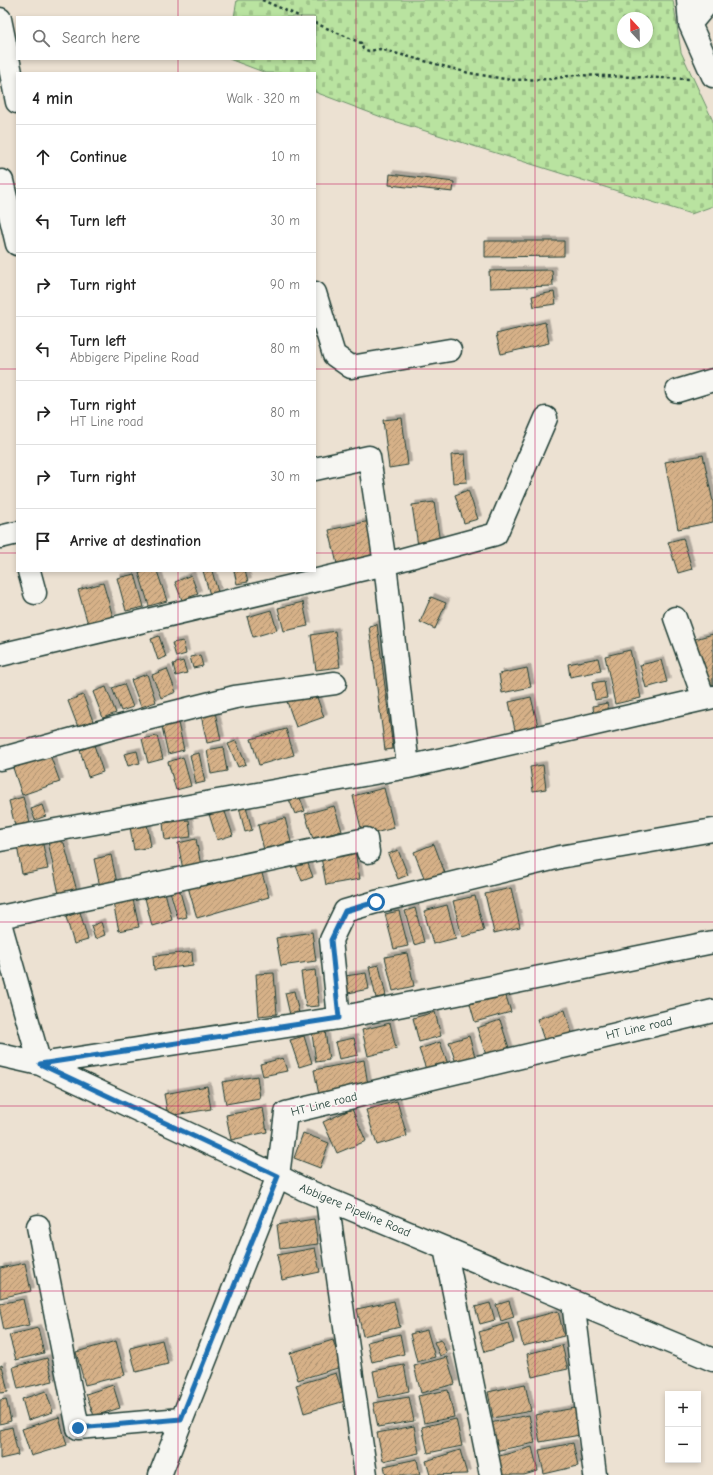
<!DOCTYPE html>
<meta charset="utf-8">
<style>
:root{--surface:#fff;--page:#f6f6f6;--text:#222;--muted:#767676;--line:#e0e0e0}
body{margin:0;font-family:"Comic Neue",sans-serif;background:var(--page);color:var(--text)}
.controls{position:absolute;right:12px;bottom:12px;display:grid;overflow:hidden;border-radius:0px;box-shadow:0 2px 6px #0003}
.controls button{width:36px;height:36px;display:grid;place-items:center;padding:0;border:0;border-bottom:1px solid var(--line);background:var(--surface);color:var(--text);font:20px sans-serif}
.compass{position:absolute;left:617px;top:12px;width:36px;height:36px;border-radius:50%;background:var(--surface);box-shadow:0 2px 6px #0003;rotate:338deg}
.stop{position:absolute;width:12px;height:12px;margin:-9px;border:3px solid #1f6fb2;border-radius:50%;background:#fff}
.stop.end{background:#1f6fb2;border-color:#fff;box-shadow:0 1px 4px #0008}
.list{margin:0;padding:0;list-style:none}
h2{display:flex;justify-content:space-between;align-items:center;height:52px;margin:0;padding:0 16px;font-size:17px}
h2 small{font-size:13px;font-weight:400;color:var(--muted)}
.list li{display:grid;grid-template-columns:26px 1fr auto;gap:12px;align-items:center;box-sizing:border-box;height:64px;padding:0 16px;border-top:1px solid var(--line)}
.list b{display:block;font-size:15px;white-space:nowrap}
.list p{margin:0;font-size:13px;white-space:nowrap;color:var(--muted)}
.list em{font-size:13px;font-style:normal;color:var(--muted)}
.icon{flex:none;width:22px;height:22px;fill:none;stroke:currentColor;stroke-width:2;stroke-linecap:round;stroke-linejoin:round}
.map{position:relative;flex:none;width:713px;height:1475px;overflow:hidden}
.search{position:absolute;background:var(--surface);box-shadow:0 2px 6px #0003;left:16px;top:16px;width:300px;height:44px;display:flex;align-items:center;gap:10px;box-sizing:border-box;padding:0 14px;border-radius:0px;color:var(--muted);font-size:15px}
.panel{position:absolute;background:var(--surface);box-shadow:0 2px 6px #0003;left:16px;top:72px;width:300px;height:500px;border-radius:0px}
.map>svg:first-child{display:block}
.cemetery{fill:url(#cemetery-stones);stroke:#6c906a;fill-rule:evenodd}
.building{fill:url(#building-hatch);stroke:#1f3d34;filter:url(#shadow)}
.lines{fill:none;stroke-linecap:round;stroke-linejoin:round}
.minor-casing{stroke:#1f3d34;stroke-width:25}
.path{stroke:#1f3d34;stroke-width:2.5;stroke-dasharray:3 3;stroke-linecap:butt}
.minor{stroke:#f6f6f2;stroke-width:22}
.route{stroke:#1f6fb2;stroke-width:5}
.grid{fill:none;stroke:#c2185b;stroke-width:1;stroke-opacity:0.55}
.labels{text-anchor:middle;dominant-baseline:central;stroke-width:3;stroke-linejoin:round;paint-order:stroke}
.street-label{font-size:12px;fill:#1f3d34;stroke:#f6f6f2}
</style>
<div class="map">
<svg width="713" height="1475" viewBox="0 0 713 1475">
<defs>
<pattern id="cemetery-stones" width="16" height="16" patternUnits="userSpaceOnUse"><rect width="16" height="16" fill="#b9e3a0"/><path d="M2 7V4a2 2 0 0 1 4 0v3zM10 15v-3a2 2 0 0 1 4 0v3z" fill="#9fc48a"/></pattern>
<pattern id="building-hatch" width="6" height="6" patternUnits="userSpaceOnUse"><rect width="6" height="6" fill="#d6b188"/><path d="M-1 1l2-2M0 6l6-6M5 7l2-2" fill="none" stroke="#ad9170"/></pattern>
<filter id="shadow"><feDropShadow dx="3.5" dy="-3.5" stdDeviation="0" flood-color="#0004"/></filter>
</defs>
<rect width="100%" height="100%" fill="#ece1d2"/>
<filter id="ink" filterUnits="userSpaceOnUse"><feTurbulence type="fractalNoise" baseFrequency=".025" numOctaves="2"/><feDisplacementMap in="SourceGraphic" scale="8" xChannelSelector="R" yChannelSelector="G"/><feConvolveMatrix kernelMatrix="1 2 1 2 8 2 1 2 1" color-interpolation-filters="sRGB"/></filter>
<g filter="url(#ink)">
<path class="cemetery" d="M237,0H673L681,52L713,121V206L691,214L384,118L315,92V73H266L229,59H315V17H234ZM623,18H647V42H623Z"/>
<path class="building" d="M390,174L454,182L453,192L389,185Z
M485,241H564V256L485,257Z
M552,270L553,286L490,288L489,271Z
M554,292L556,304L534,307L532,296Z
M545,322L549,343L501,354L496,334Z
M402,418L408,465L389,468L383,420Z
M465,454L467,482L453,483L451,455Z
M703,455L713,502V522L678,529L665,462Z
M468,490L478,519L464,523L455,495Z
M434,502L440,543L418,546L412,505Z
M374,520L382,553L337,564L329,530Z
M683,538L692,569L678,573L668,542Z
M146,571H157L167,601L149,606L139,573Z
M203,571H212L218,592L210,595Z
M234,571H245L248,582L237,584Z
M135,574L144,607L126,611L117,578Z
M191,575L198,594L182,600L175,582Z
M103,583L113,617L88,624L78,590Z
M431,597L446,603L435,629L420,622Z
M303,602L308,626L284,631L278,608Z
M271,610L277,630L253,637L247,617Z
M377,624L393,749L385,750L369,626Z
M335,631L340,667L316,670L311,635Z
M713,634V695L710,696L695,639Z
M159,636L166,657L158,660L151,639Z
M183,641L186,654L176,657L172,643Z
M630,650L641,698L615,704L605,656Z
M200,655L203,666L193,668L190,657Z
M598,658L601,671L570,677L568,664Z
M661,660L667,682L646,688L640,665Z
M183,661L187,673L176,676L173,664Z
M527,668L531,687L502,693L499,674Z
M167,669L176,692L161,698L152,675Z
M147,674L156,702L141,707L131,680Z
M604,681L607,698L595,700L592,683Z
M124,684L133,707L121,711L112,688Z
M106,687L116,713L103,718L93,692Z
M314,689L324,717L296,727L286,699Z
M83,695L93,721L78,727L68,701Z
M531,697L539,730L516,735L509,702Z
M607,703L610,715L594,717L593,706Z
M215,712L221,740L207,743L201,715Z
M178,723L184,750L168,754L162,727Z
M286,729L294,755L259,765L251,739Z
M157,736L163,759L148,763L142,739Z
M236,741L246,764L238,767L228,744Z
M94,745L103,772L88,777L80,750Z
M223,747L227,771L211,774L207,750Z
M137,751L140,763L128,766L124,754Z
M199,753L205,782L196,784L190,755Z
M50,755L60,782L22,795L13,768Z
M183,757L191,786L176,790L168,762Z
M543,765L546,789L533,791L530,767Z
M384,788L394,828L363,836L353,796Z
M298,793L305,811L295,814L288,797Z
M23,797L30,823L15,826L9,801Z
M42,805L46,816L35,820L31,809Z
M246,806L252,830L245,832L239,807Z
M334,806L342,831L313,839L305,814Z
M224,809L233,835L217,840L209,814Z
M285,818L291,842L264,850L258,825Z
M189,820L191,837L165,840L163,823Z
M147,824L151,847L134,850L130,827Z
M41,835L48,869L22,874L16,840Z
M47,837L64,843L77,891L59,894Z
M196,839L201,866L183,870L178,843Z
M434,844L445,873L425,880L414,852Z
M398,850L408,875L398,879L388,854Z
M355,852L360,879L326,885L321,857Z
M111,855L117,883L100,887L94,859Z
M305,856L313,877L302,881L294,861Z
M260,867L269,897L197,918L188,887Z
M179,888L187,917L178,919L170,891Z
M511,888L520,927L494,933L485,894Z
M165,892L172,920L152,926L145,898Z
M475,896L484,931L462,937L453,901Z
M133,899L139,927L119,931L113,903Z
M447,905L456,938L433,944L424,911Z
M415,908L424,942L414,945L405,911Z
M399,911L408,946L394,949L385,914Z
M80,912L88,940L74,944L66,917Z
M101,922L105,935L95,939L91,926Z
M312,932L316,961L281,966L276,938Z
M192,952L193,965L154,970L153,956Z
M407,953L414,986L393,991L385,957Z
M379,965L386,996L376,998L369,967Z
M315,970L319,1006L306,1007L301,972Z
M274,973L277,1014L259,1016L256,974Z
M366,973L369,989L348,993L345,976Z
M294,991L299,1013L290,1015L285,993Z
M505,993L511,1012L475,1022L470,1004Z
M565,1010L573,1037L546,1046L537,1019Z
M435,1012L441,1036L419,1042L413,1018Z
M500,1020L511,1054L488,1061L477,1028Z
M390,1023L396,1049L368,1056L362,1030Z
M325,1031L329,1060L316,1062L312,1034Z
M304,1036L312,1063L299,1067L290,1040Z
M469,1036L476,1060L457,1066L449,1042Z
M354,1038L358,1055L339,1059L335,1042Z
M440,1042L449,1067L428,1075L419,1049Z
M283,1058L287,1071L263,1076L260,1064Z
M364,1060L368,1085L319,1095L314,1070Z
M257,1076L260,1098L226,1104L222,1082Z
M207,1086L211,1109L168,1116L164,1094Z
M397,1101L407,1136L377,1145L366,1110Z
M263,1108L267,1132L231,1140L226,1115Z
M352,1109L366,1141L337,1153L323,1122Z
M303,1133L329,1143L320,1168L294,1158Z
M314,1219L318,1244L280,1249L277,1225Z
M315,1248L320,1272L282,1280L277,1255Z
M25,1263L31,1291L0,1298V1268Z
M23,1299L29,1325L4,1330L0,1311V1304Z
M394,1301L400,1327L363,1336L357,1309Z
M509,1301L514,1317L501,1321L496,1305Z
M490,1303L495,1320L480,1324L475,1307Z
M558,1311L564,1336L523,1346L517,1322Z
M508,1323L514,1343L485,1352L479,1332Z
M38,1328L44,1353L16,1360L9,1335Z
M427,1330L435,1357L417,1362L410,1334Z
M400,1334L404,1354L372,1362L367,1342Z
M162,1340L168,1364L136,1372L130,1348Z
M333,1340L341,1367L298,1380L290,1353Z
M441,1340L447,1353L440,1356L434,1342Z
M116,1341L125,1375L85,1385L76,1352Z
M562,1345L568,1369L532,1377L527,1354Z
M447,1357L455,1384L421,1393L414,1366Z
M47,1358L53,1381L18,1389L13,1367Z
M2,1365L8,1392L0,1393V1366Z
M404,1365L409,1391L378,1398L373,1371Z
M336,1373L345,1401L304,1413L296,1385Z
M525,1384L531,1411L493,1418L488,1392Z
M113,1385L120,1408L94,1416L86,1394Z
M448,1390L454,1417L424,1423L418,1396Z
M46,1391L53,1412L28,1420L22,1399Z
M409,1397L414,1421L378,1427L373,1403Z
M6,1399L11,1421L0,1424V1400Z
M575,1408L580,1435L540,1442L535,1415Z
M529,1415L535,1443L495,1451L490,1423Z
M59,1417L67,1445L31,1456L22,1429Z
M456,1419L462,1446L428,1453L422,1427Z
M414,1426L419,1453L383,1461L377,1433Z
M12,1427L18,1455L0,1459V1430Z
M573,1443L578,1466L544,1474L539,1450Z
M532,1447L538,1471L524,1475H501L496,1457Z
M460,1450L467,1474L430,1475L426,1461Z
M417,1459L420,1475H386L384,1466Z"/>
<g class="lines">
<g class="minor-casing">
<path id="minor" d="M688,0L690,24L713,76
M0,19L17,102
M690,24L710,0
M2,181L17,244
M315,293L334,355L351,367L450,350
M677,391L713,380
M315,469L369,457L385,564L408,767
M0,537L17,533
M29,571L35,593
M675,618L704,699
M0,655L385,564L496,534L546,418
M0,759L139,721L235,697L335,683
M0,840L408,767L713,697
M0,917L366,839L368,852
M0,923L40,1064L339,1018L331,940L345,911L376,902L560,857L713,830
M339,1018L713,942
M0,1055L40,1064L278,1176L303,1189L713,1360
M327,1200L366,1475
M38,1226L78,1428L181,1419
M445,1248L491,1475
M573,1302L595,1475
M160,1475L278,1176L286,1113L713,1011"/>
</g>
<path class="path" d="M262,0L301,17
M315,23L361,43L363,49L369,51L380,49L469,73L511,80L552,79L575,75L690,79"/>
<use href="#minor" class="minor"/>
</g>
</g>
<g class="lines" filter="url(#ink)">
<path class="route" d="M78,1428L181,1419L278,1176L40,1064L339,1018L331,940L345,911L376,902"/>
</g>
<path class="grid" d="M178,0V17M356,0V1475M535,0V1475M178,59V73M0,184H17M315,184H713M0,369H17M315,369H713M0,553H17M315,553H713M178,571V1475M0,738H713M0,922H713M0,1106H713M0,1291H713"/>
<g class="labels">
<g class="street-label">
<text transform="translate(639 1028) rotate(-13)">HT Line road</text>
<text transform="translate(324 1104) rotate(-14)">HT Line road</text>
<text transform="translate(355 1210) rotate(23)">Abbigere Pipeline Road</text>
</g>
</g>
</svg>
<div class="controls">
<button>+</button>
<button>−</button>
</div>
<svg class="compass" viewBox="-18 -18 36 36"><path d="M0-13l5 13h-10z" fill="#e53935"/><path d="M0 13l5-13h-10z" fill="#767676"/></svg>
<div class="stop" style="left:376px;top:902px"></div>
<div class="stop end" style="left:78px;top:1428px"></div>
<div class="search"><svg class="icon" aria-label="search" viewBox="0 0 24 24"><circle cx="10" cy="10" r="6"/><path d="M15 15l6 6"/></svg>Search here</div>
<section class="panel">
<h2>4 min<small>Walk · 320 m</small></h2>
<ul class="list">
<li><svg class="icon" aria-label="ahead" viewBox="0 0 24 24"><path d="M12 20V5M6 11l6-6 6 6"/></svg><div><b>Continue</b></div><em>10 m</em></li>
<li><svg class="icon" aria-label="left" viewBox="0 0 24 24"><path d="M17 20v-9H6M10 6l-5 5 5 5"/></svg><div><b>Turn left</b></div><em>30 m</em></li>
<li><svg class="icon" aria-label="right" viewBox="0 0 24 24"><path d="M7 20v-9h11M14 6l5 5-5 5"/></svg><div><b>Turn right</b></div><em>90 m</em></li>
<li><svg class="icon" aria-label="left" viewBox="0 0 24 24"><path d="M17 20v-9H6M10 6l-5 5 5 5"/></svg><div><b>Turn left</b><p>Abbigere Pipeline Road</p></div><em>80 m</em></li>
<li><svg class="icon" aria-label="right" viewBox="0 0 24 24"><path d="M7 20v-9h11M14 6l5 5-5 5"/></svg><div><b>Turn right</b><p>HT Line road</p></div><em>80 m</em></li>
<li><svg class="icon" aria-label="right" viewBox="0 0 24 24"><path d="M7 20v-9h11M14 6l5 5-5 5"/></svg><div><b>Turn right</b></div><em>30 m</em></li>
<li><svg class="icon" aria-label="arrive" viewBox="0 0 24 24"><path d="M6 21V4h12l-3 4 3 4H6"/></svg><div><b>Arrive at destination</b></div></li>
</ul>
</section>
</div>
